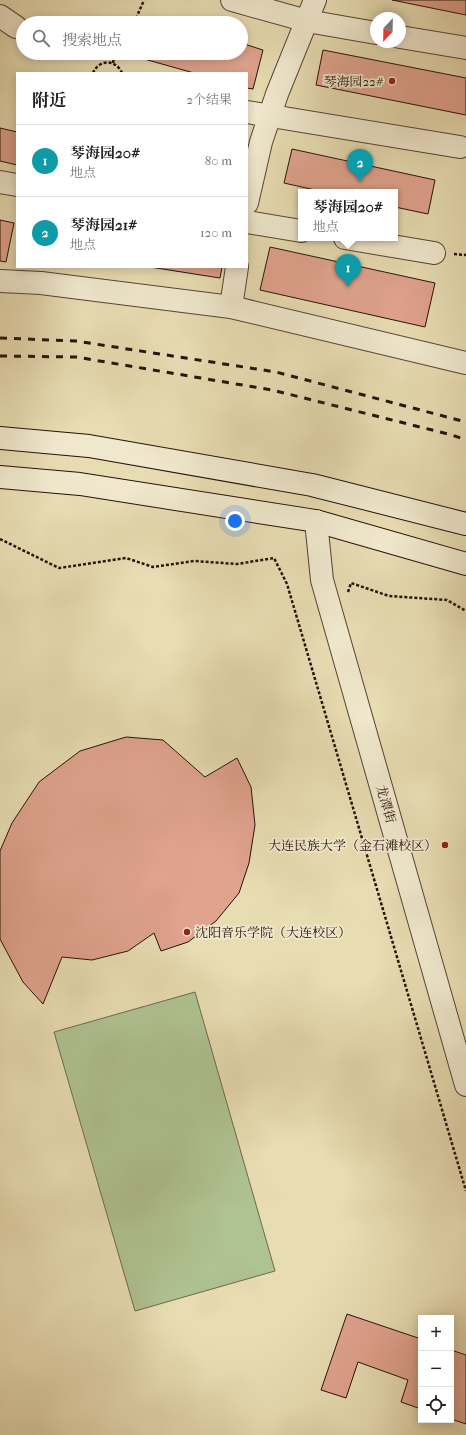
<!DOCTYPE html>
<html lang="zh">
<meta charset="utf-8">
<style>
:root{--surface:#fff;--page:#f2f2f2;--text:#222;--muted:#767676;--line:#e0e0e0;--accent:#d93025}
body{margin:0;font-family:"IM FELL French Canon","Noto Serif SC",serif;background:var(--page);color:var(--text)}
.controls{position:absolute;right:12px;bottom:12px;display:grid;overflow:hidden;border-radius:0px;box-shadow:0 2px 10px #0003}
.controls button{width:36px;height:36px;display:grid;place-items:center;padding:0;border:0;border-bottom:1px solid var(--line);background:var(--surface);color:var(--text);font:20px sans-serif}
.compass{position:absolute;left:370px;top:12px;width:36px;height:36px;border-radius:50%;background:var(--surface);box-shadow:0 2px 10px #0003;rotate:202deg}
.you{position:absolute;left:235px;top:521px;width:14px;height:14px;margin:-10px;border:3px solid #fff;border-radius:50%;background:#1a73e8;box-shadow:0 0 0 6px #1a73e833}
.badge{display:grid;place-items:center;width:26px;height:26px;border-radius:50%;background:var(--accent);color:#fff;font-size:13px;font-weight:700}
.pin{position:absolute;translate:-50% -33px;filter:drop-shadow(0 1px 2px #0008)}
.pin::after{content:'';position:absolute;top:21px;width:14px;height:12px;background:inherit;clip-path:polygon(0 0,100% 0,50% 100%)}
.popup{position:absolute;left:298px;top:189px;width:100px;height:52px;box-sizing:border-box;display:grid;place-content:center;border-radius:0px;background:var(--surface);filter:drop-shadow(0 1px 3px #0005);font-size:13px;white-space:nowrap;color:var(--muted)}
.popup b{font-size:15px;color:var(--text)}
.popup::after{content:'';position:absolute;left:50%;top:100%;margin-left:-8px;border:8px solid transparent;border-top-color:var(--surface)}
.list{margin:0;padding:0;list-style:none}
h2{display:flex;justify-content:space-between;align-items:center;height:52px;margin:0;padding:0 16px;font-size:17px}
h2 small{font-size:13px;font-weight:400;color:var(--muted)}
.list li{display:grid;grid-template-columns:26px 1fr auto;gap:12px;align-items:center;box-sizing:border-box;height:72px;padding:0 16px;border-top:1px solid var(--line)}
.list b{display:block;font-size:15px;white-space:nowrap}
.list p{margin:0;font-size:13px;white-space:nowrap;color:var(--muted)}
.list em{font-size:13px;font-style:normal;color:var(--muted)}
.icon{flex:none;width:22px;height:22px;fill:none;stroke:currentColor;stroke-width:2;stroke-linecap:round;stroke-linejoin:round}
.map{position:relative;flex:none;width:466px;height:1435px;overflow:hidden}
.search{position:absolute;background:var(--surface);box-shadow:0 2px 10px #0003;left:16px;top:16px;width:232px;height:44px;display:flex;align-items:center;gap:10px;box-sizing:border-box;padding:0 14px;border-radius:22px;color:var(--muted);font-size:15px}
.panel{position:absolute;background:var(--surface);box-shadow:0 2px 10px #0003;left:16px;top:72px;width:232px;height:196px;border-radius:0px}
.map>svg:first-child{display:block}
.green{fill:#afc291;stroke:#6a6a4e}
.building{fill:#e0a38e;stroke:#26120a}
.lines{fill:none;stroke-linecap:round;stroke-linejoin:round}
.street-casing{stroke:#564434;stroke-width:24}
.secondary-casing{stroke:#26120a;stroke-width:24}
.path{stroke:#26120a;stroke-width:2.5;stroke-dasharray:3 2;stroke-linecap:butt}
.street{stroke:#f0e8cd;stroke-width:22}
.secondary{stroke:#f0e8cd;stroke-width:22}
.rail{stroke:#26120a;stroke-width:3;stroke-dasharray:7 7;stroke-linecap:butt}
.poi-dot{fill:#8f2418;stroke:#f0e8cd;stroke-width:1.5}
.labels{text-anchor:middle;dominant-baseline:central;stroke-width:3.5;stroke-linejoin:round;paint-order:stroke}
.poi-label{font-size:13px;fill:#26120a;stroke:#f0e8cd;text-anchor:end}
.street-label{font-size:13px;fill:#26120a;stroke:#f0e8cd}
</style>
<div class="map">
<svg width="466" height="1435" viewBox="0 0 466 1435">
<rect width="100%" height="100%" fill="#e8dcb2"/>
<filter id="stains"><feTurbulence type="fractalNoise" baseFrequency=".005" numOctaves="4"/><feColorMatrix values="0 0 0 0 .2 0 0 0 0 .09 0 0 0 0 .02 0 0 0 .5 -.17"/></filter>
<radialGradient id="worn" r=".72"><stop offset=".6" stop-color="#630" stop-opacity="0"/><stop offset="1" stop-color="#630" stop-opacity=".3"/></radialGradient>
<path class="green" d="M195,992L275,1271L135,1311L54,1032Z"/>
<path class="building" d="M392,0H466V15Z
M148,18L167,23H146Z
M241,43L263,50L253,89L247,88V73H194L137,57L138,53H241Z
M323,50L466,78V115L316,85Z
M0,128L17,132V165L0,161Z
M292,149L435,180L428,214L395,207V192H324L284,183Z
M0,220L14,223L6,262L0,261Z
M270,247L435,283L425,327L260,290Z
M150,267H222L220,278Z
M126,737L163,740L205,777L237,758L251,787L255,825L249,863L239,893L216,921L188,942L161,951L154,933L128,951L92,960L62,957L43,1004L23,982L0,939V851L12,823L39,782L80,751Z
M347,1314L421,1339V1409L401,1402L408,1380L358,1362L346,1398L321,1390Z
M451,1350L466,1355V1424L451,1419Z"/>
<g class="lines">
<g class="street-casing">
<path id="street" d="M232,0L307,21L376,33
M0,16L16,27
M400,37L466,48
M247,112L460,147
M0,182L17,185
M247,203L261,142L277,94L315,0
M247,222L301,231
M345,238L434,253
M237,267L231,307L466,363
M0,281L41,283L231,307
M316,521L322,580L466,1085"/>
</g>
<g class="secondary-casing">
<path id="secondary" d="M0,438L89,446L312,485L466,524
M0,477L80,484L316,521L466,564"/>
</g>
<path class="path" d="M134,23L144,0
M113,63L115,53
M93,73C99,59 116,59 122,73
M454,254L466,255
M0,539L59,568L126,558L153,567L194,561L237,564L274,558L287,584L466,1191
M348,592L351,583L389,596L447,600L466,611"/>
<use href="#street" class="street"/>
<use href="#secondary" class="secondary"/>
<path class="rail" d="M0,338L76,341L276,372L466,422
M0,356L76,357L272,390L452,435L466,440"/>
</g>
<g class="poi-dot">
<circle cx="392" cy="81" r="4"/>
<circle cx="445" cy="845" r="4"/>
<circle cx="187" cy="932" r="4"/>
</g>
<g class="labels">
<g class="poi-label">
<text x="384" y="81">琴海园22#</text>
<text x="437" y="845">大连民族大学（金石滩校区）</text>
<text x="195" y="932" text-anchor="start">沈阳音乐学院（大连校区）</text>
</g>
<g class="street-label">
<text transform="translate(386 804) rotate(74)">龙潭街</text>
</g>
</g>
<rect width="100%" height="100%" filter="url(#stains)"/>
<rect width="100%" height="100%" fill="url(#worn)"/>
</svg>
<div class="controls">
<button>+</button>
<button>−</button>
<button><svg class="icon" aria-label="locate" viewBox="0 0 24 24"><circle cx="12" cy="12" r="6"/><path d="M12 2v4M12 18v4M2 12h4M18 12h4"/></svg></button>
</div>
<svg class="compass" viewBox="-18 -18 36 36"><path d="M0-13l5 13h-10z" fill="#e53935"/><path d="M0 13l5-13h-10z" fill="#767676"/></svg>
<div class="you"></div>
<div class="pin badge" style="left:348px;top:287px;background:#0f9aa8">1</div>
<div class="popup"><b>琴海园20#</b>地点</div>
<div class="pin badge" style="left:360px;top:182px;background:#0f9aa8">2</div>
<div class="search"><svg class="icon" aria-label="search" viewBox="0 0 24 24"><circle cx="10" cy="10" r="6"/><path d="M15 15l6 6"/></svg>搜索地点</div>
<section class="panel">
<h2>附近<small>2个结果</small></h2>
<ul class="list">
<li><span class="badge" style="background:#0f9aa8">1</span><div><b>琴海园20#</b><p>地点</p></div><em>80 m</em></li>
<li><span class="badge" style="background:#0f9aa8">2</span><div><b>琴海园21#</b><p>地点</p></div><em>120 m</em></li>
</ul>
</section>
</div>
